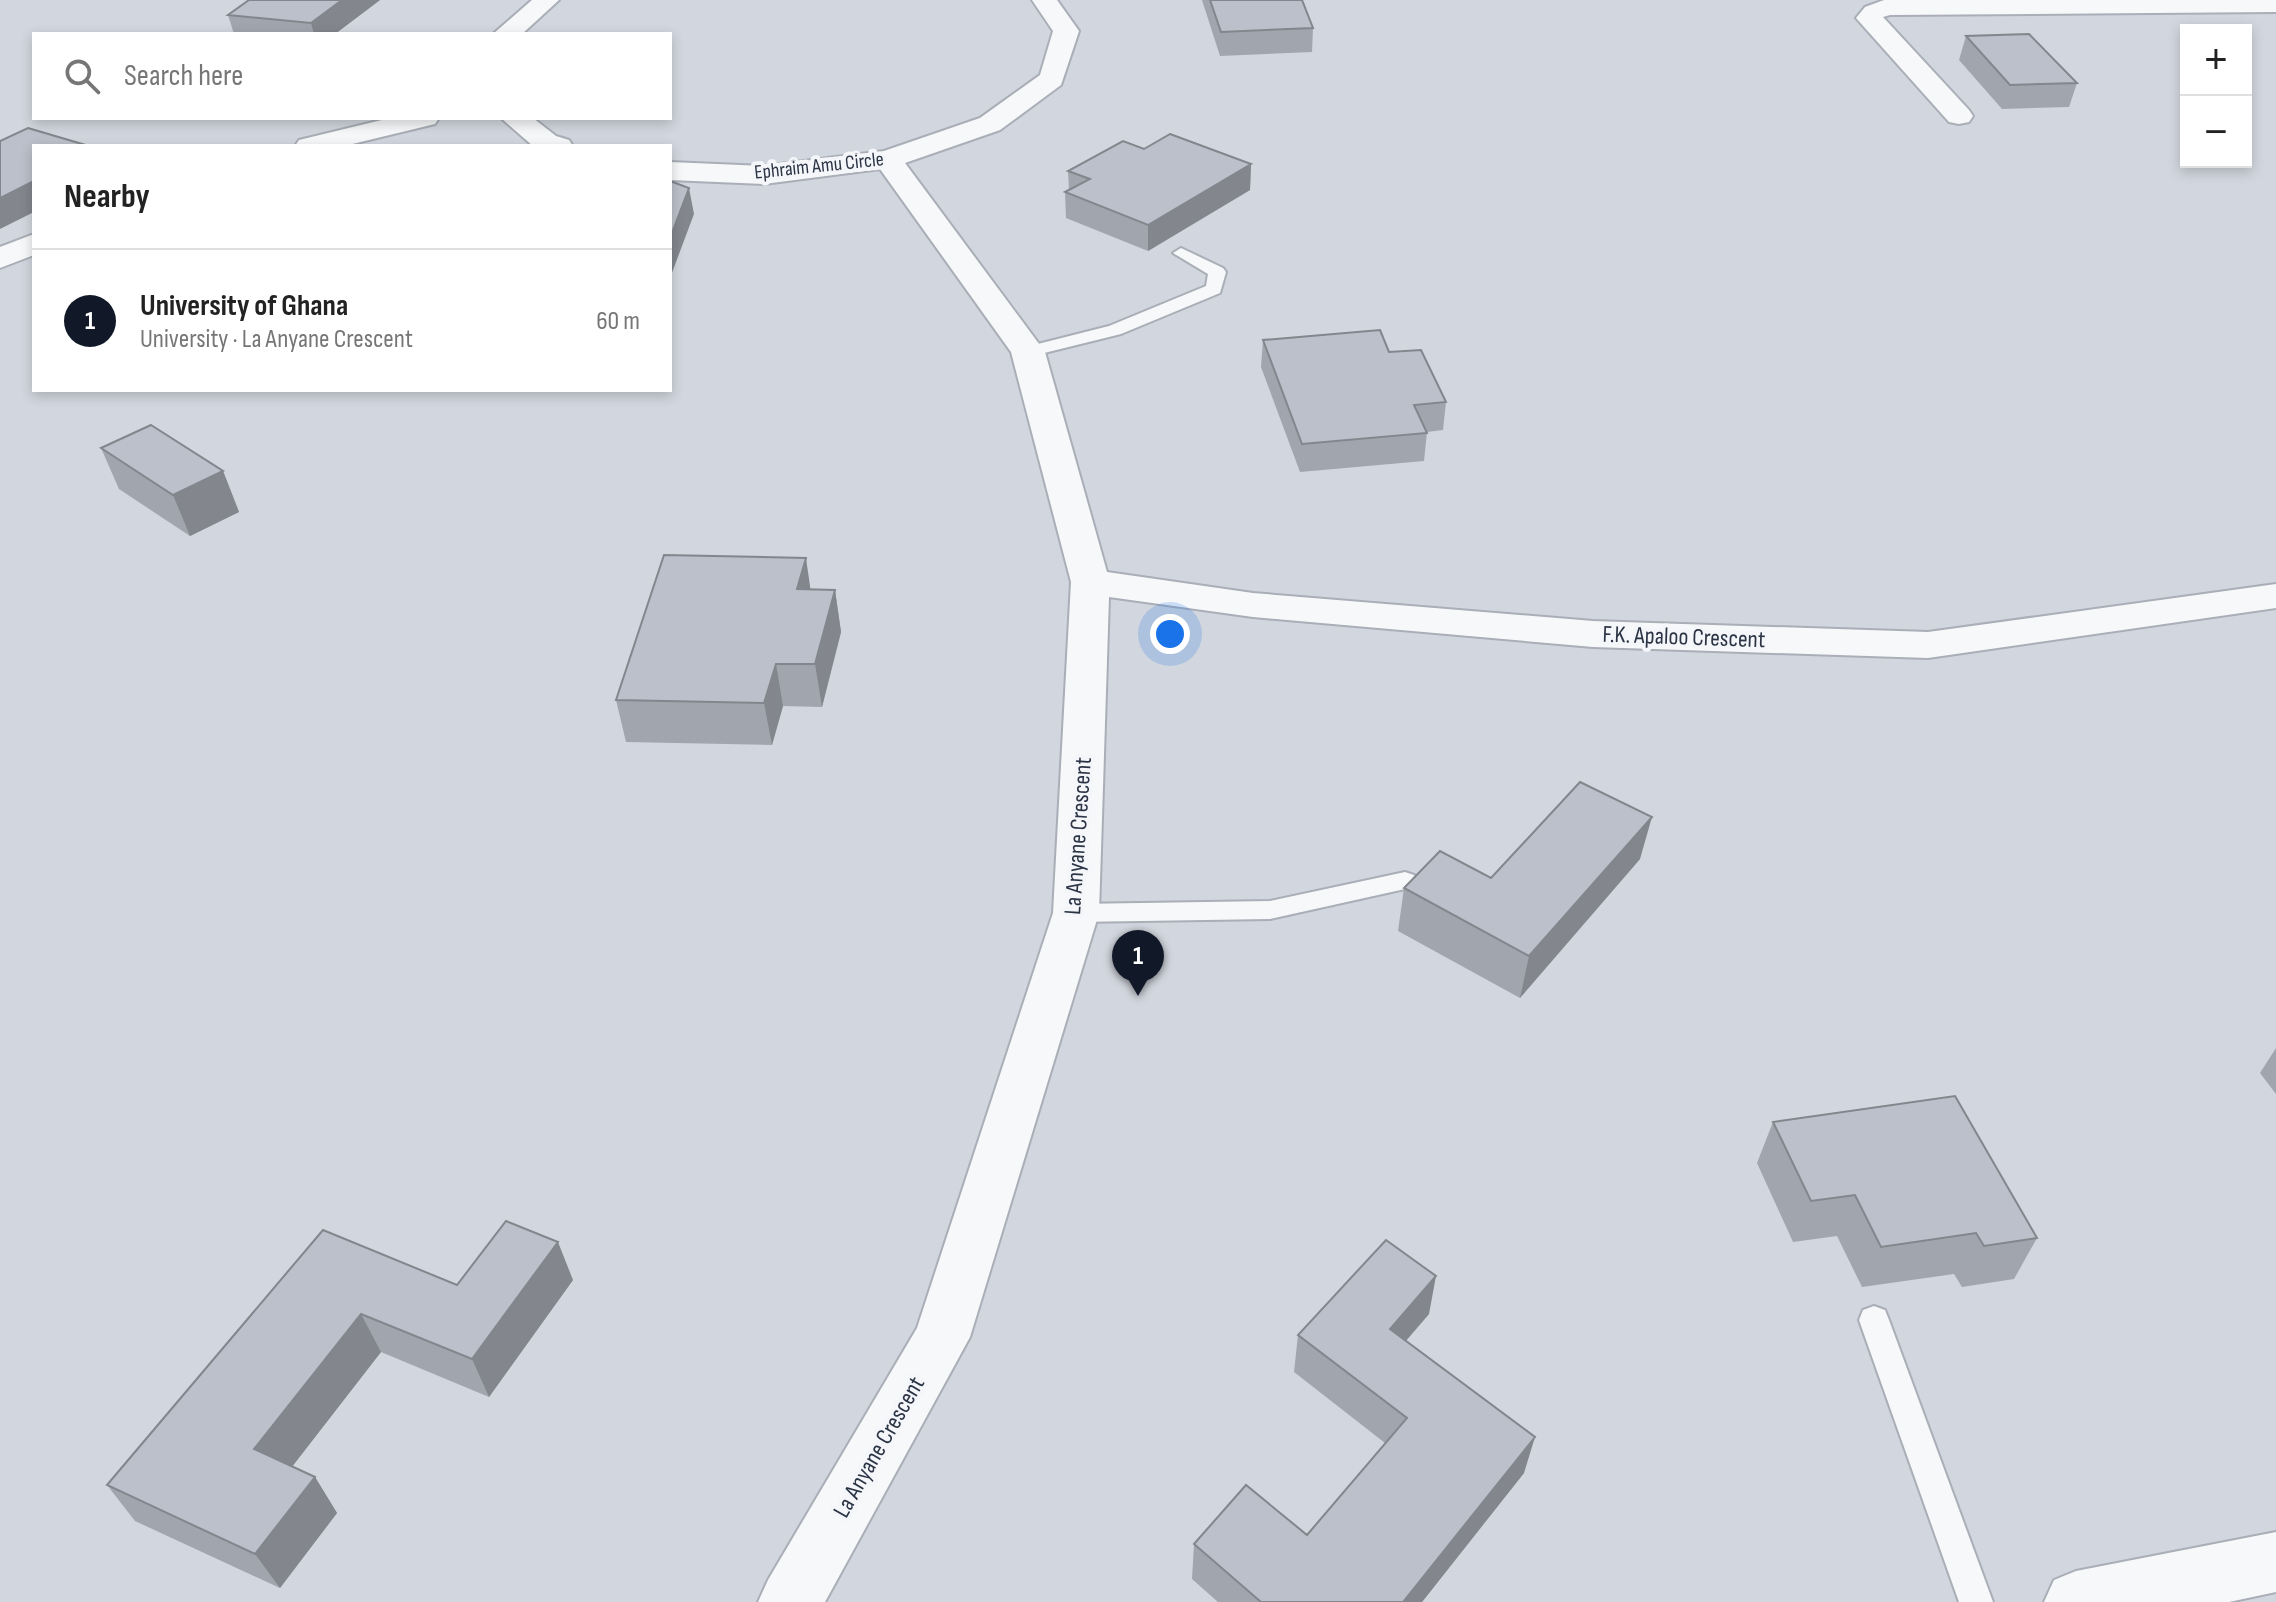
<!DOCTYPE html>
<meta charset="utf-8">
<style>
:root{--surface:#fff;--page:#f2f2f2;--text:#222;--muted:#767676;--line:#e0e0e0;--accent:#111827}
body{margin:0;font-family:"Sofia Sans Condensed",sans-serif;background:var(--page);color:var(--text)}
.controls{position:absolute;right:24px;top:24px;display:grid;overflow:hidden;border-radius:0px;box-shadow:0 4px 12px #0003}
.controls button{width:72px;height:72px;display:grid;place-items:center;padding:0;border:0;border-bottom:2px solid var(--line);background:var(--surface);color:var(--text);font:40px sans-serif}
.you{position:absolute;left:1170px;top:634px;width:28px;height:28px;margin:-20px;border:6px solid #fff;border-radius:50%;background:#1a73e8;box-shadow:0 0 0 12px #1a73e833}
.badge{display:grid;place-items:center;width:52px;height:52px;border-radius:50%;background:var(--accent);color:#fff;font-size:26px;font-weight:700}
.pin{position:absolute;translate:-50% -66px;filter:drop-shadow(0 2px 4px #0008)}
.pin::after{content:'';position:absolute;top:42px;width:28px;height:24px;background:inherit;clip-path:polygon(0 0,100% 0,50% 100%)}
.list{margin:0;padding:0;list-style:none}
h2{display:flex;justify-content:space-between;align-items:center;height:104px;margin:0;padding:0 32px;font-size:34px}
h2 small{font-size:26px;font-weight:400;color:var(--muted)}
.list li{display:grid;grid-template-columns:52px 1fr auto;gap:24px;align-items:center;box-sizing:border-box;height:144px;padding:0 32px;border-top:2px solid var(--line)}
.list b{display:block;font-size:30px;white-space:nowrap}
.list p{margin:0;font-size:26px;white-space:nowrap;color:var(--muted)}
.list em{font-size:26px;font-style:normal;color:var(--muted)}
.icon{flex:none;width:44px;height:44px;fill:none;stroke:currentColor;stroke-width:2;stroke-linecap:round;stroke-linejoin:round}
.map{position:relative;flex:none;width:2276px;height:1602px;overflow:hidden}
.search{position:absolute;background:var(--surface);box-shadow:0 4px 12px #0003;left:32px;top:32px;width:640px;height:88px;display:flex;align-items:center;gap:20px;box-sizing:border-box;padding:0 28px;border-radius:0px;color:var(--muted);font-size:30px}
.panel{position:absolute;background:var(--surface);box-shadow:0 4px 12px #0003;left:32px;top:144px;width:640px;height:248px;border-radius:0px}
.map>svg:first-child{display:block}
.built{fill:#d2d6de;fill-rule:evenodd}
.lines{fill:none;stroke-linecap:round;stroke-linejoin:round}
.lane-casing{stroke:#a9aeb7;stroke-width:4}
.street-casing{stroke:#a9aeb7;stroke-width:4}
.lane{fill:#f7f8fa;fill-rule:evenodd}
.street{fill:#f7f8fa;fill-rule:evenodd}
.wall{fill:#a1a5ae}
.shaded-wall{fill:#83868d}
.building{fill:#bbc0ca;stroke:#83868d;stroke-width:2}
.labels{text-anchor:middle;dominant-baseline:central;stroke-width:8;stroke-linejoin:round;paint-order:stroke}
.far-street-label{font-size:20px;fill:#2b3445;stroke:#f4f6f9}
.street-label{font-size:24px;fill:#2b3445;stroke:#f4f6f9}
</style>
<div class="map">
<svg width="2276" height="1602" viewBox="0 0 2276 1602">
<rect width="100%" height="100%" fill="#e4e7ec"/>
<path class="built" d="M0,0H2276V1602H0ZM2186,30H2246V162H2186ZM34,34H670V118H34ZM34,146H670V390H34Z"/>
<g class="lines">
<g class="lane-casing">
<path id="lane" d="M1181,248L1223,268L1226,272L1220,293L1121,334L1028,357L1019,352L1022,348L1109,326L1206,286L1208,274L1173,253Z
M1405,872L1414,875L1418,881L1414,887L1270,919L1076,922L1067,920L1063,913L1067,906L1076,904L1270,901Z
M1874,1306L1885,1310L1889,1320L1993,1602H1959L1859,1320L1863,1310Z"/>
</g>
<g class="street-casing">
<path id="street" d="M532,0H559L522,34H493Z
M1032,0H1057L1079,31L1061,85L1000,130L905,163L1045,352L1107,572L1253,593L1593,621L1928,632L2276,584V608L1928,658L1593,647L1253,617L1109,597L1099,913L970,1337L825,1602H758L768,1580L917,1328L1053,913L1071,582L1011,352L880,169L764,184L670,180V162L764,166L884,151L980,118L1040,75L1053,31Z
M1884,0H2276V12L1890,15L1883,17L1969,110L1973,116L1969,122L1959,124L1949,122L1856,18L1865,7Z
M390,118H439L435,124L344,146H295L299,140Z
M501,118H533L556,136L569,140L573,146H533Z
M34,234V255L0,268V247Z
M2276,1532V1592L2229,1602H2044L2054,1580L2076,1571Z"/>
</g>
<use href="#lane" class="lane"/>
<use href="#street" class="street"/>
</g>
<path class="wall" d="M249,0H380L335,34H234L228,15Z
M1202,0H1302L1313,28L1312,52L1220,56Z
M1966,36L2077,83L2069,107L2002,109L1959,60Z
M1144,149L1251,164L1250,190L1148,251L1066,218L1065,192L1069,190L1068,171Z
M1263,340L1389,352L1446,402L1443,430L1427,432L1424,461L1300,472L1261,367Z
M101,448L223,471L239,512L190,536L119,489Z
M810,589L835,590L841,632L822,707L783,706L772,745L626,742L616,700Z
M1640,859L1520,998L1398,931L1404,888Z
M2276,1048V1094L2260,1073Z
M1773,1122L2037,1238L2014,1279L1962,1287L1954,1274L1862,1287L1837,1236L1793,1242L1757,1163Z
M323,1230L457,1285L573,1280L489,1397L381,1352L292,1466L315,1477L337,1513L280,1588L135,1521L107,1485Z
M1429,1314L1406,1341L1524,1473L1422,1602H1218L1192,1579L1194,1544L1307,1535L1385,1443L1294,1372L1298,1335Z"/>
<path class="shaded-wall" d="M342,0H380L335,34H314L311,23Z
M1251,164L1250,190L1148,251V225Z
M34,181V212L0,229V198Z
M689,188L694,214L670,278V238Z
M223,471L239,512L190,536L173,495Z
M806,558L812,600L797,589Z
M835,590L841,632L822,707L815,664Z
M776,664L783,706L772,745L764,703Z
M1652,817L1640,859L1520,998L1529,956Z
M558,1242L573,1280L489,1397L472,1359Z
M1436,1276L1429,1314L1383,1367L1390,1329Z
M361,1314L381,1352L278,1485L254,1449Z
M1535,1437L1524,1473L1422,1602H1403Z
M315,1477L337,1513L280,1588L255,1554Z"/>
<path class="building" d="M249,0H342L311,23L228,15Z
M1210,0H1302L1313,28L1221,32Z
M2029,34L2077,83L2010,85L1966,36Z
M28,128L89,146H34V181L0,198V141Z
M1170,134L1251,164L1148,225L1065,192L1090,179L1068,171L1123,141L1144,149Z
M670,181L689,188L670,238Z
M1380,330L1389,352L1421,350L1446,402L1414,405L1427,433L1302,444L1263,340Z
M151,425L223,471L173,495L101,448Z
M664,555L806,558L797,589L835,590L815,664H776L764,703L616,700Z
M1580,782L1652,817L1529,956L1404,888L1440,851L1491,878Z
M1955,1096L2037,1238L1984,1246L1976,1233L1881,1247L1855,1195L1811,1201L1773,1122Z
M506,1221L558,1242L472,1359L361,1314L254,1449L315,1477L255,1554L107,1485L323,1230L457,1285Z
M1386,1240L1436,1276L1390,1329L1535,1437L1403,1602H1261L1194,1544L1246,1485L1307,1535L1407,1418L1298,1335Z"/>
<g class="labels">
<g class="far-street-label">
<text transform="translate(819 166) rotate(-6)">Ephraim Amu Circle</text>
</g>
<g class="street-label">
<text transform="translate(1684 637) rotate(2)">F.K. Apaloo Crescent</text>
<text transform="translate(1078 836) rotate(-86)">La Anyane Crescent</text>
<text transform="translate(879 1447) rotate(-60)">La Anyane Crescent</text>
</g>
</g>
</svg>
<div class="controls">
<button>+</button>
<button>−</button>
</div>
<div class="you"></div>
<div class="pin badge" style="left:1138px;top:996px">1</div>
<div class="search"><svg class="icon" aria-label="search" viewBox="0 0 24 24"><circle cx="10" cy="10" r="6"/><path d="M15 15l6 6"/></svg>Search here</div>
<section class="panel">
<h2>Nearby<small></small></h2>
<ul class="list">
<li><span class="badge">1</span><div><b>University of Ghana</b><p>University · La Anyane Crescent</p></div><em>60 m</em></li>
</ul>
</section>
</div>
